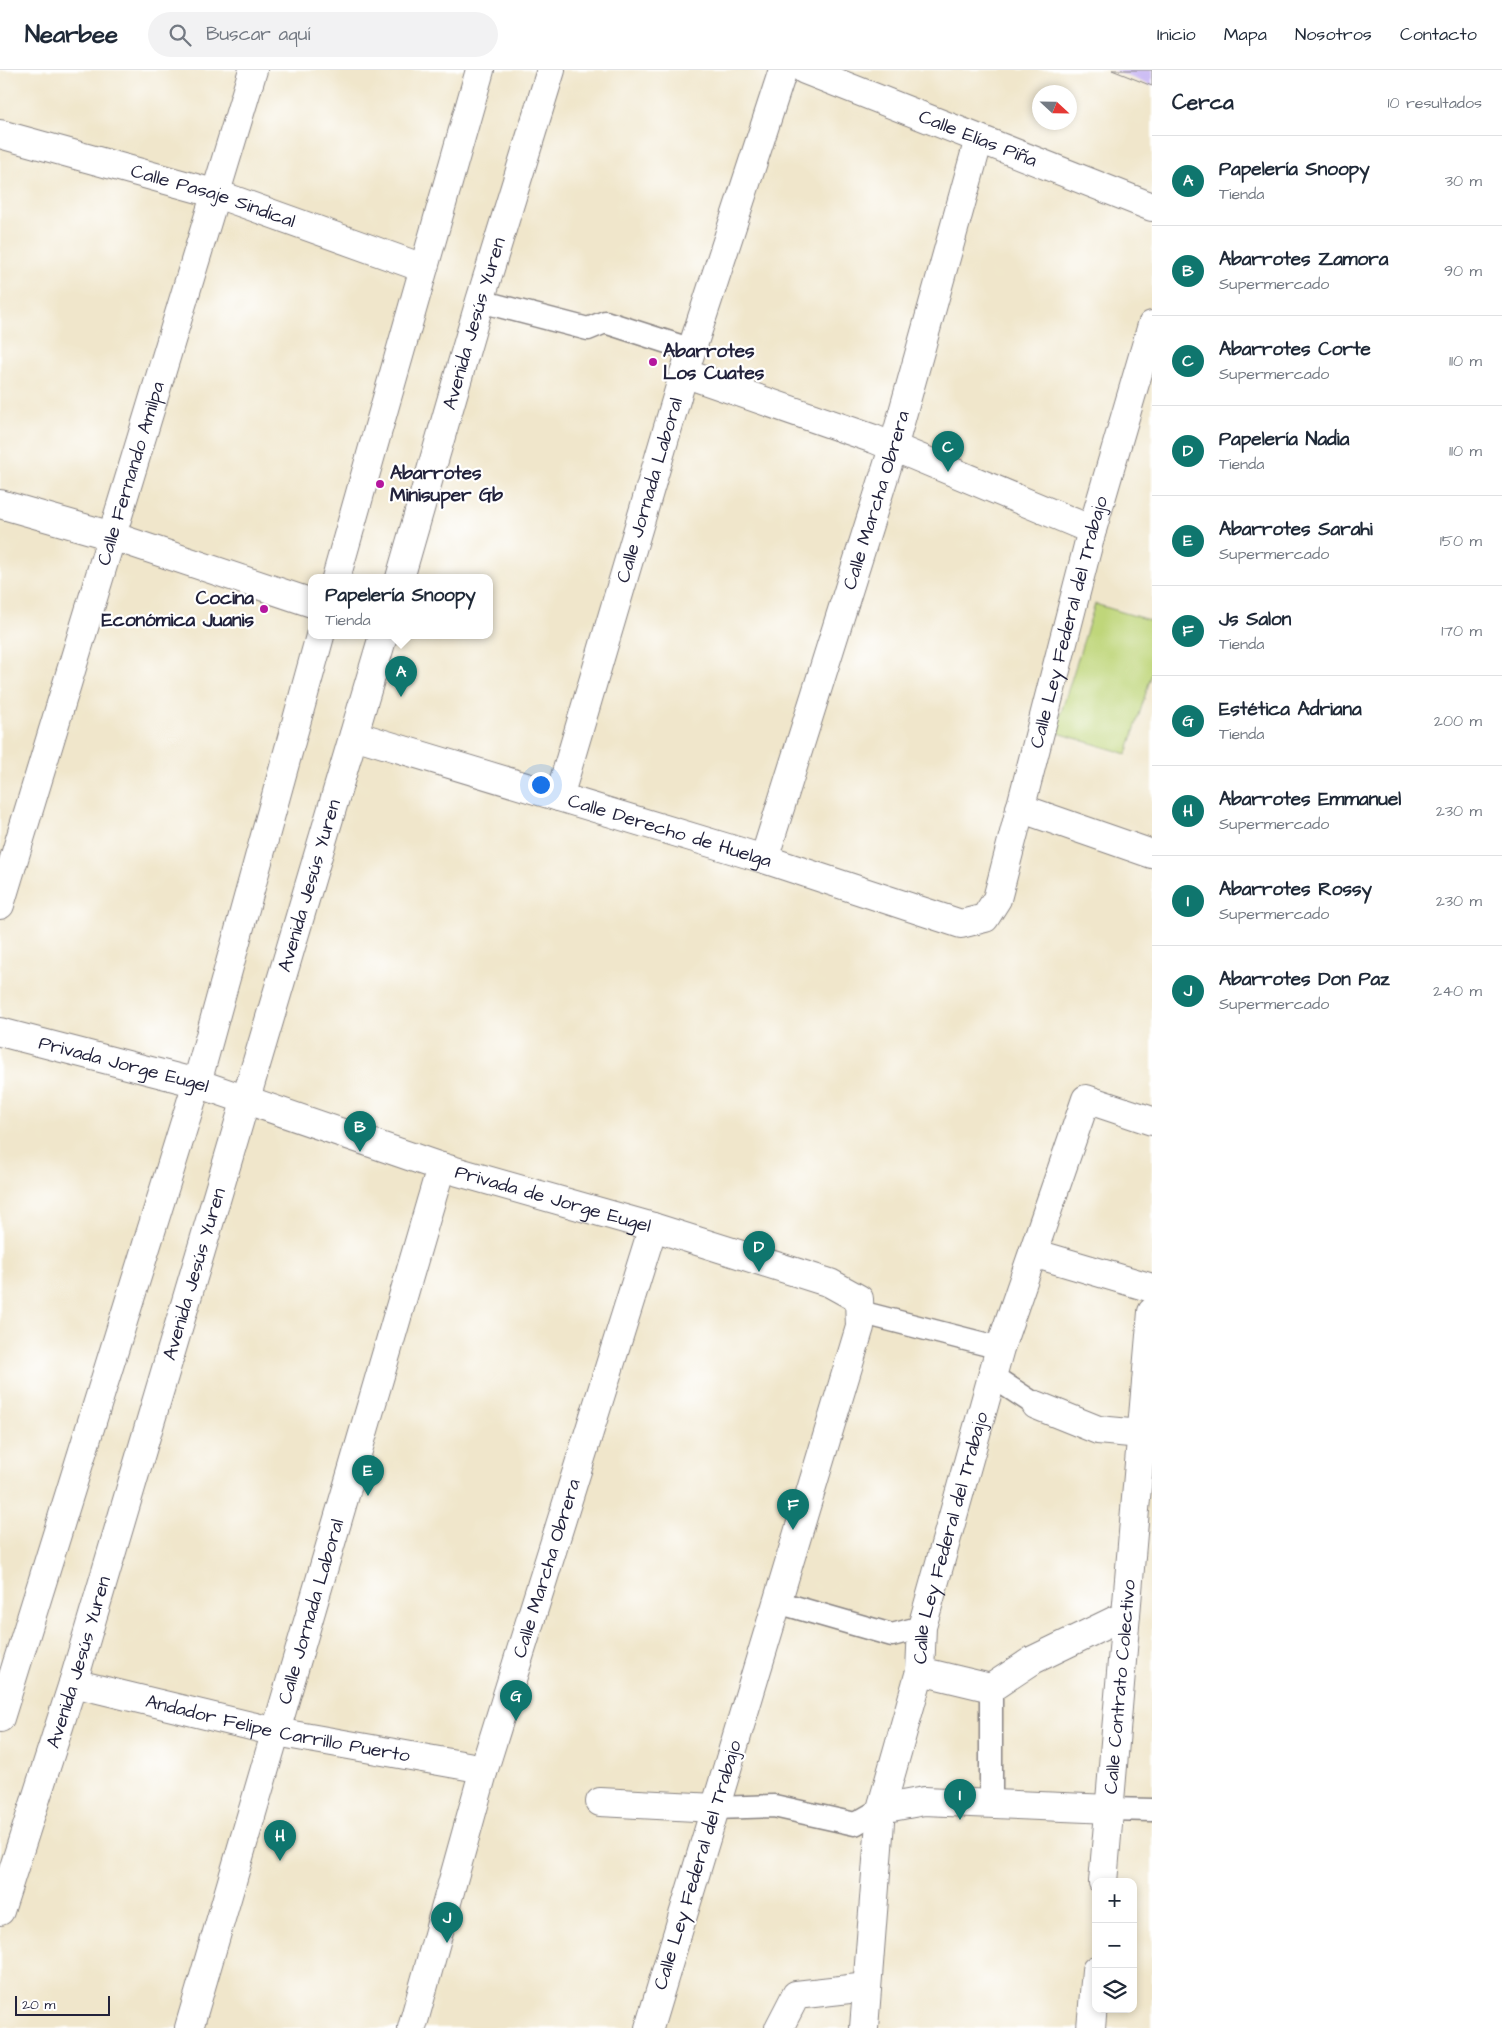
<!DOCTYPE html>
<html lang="es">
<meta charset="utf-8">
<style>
:root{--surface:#fff;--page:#f2f2f3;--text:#1f2937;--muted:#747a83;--line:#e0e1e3;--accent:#0f766e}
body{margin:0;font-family:"Architects Daughter",sans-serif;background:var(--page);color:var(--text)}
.controls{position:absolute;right:15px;bottom:15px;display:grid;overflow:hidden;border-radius:10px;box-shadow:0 2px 8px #0003}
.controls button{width:45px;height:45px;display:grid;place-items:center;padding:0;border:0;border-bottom:1px solid var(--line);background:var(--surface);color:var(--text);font:25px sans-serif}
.compass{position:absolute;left:1032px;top:15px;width:45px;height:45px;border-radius:50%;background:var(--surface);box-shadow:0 2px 8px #0003;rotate:112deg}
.scale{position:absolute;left:15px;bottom:12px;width:95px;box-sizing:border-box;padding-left:5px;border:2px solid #22223b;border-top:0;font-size:14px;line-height:18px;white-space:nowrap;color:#22223b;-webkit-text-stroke:4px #fff;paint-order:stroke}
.you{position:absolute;left:540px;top:714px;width:18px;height:18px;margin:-12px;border:4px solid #fff;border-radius:50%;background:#1a73e8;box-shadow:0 0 0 8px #1a73e833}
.badge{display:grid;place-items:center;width:32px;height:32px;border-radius:50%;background:var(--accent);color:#fff;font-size:16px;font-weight:700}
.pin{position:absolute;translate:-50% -41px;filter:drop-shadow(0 1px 2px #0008)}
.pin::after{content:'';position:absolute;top:26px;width:18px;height:15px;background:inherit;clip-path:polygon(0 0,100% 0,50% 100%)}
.popup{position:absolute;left:308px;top:504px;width:185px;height:65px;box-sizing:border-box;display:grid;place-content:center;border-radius:10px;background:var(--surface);filter:drop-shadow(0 1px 4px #0005);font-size:16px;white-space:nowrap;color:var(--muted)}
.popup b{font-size:19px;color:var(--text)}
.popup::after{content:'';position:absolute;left:50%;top:100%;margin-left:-10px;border:10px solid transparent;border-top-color:var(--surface)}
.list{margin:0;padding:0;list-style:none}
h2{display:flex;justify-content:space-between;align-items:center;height:65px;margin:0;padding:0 20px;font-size:21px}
h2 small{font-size:16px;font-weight:400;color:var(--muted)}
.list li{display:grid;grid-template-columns:32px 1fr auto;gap:15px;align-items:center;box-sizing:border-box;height:90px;padding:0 20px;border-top:1px solid var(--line)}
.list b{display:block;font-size:19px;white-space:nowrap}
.list p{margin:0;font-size:16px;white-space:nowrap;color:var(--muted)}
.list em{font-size:16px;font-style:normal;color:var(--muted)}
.icon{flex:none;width:28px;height:28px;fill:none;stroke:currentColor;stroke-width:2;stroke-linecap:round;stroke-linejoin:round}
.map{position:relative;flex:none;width:1152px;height:1958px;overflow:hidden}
header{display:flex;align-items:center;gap:30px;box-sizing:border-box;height:70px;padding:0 25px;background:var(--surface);border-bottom:1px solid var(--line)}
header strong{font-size:24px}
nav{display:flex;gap:28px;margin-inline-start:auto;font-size:18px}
.search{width:350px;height:45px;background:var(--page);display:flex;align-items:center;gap:12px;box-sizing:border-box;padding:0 18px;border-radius:28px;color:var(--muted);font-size:19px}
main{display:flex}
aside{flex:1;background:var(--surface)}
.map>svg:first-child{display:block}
.green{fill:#bfd67a;stroke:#707c5a}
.building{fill:#c0acf1}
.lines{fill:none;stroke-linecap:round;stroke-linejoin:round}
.pedestrian-casing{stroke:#898483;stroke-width:25}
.minor-casing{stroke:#898483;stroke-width:30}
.tertiary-casing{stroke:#898483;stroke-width:30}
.pedestrian{stroke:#fff;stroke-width:22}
.minor{stroke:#fff;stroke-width:28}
.tertiary{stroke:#fff;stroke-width:28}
.poi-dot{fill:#b5179e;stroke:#fff;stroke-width:2}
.labels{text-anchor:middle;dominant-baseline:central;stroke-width:4.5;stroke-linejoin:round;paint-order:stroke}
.street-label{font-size:19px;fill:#22223b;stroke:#fff}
.poi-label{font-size:19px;font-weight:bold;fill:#22223b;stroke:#fff;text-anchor:start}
</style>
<header>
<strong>Nearbee</strong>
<div class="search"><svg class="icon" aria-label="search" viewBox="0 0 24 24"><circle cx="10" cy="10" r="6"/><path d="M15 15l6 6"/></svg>Buscar aquí</div>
<nav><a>Inicio</a><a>Mapa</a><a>Nosotros</a><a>Contacto</a></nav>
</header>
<main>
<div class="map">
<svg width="1152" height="1958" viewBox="0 0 1152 1958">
<rect width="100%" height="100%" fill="#fff"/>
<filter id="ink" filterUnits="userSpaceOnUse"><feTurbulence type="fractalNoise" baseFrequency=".02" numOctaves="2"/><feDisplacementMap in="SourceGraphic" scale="10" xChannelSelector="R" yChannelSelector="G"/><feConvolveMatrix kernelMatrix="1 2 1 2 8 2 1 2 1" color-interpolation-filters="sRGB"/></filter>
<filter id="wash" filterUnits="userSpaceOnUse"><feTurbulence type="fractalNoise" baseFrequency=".0096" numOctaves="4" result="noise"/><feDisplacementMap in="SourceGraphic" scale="20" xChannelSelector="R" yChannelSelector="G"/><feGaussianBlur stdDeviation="1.12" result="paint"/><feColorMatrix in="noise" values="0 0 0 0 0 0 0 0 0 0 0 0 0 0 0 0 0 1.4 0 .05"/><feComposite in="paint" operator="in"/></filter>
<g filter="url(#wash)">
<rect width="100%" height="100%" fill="#f0e6cb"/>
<path class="green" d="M1095,534L1152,551V603L1127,684L1055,662Z"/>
<g id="blocks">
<path class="building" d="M1112,0H1152V16Z"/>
</g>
</g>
<g filter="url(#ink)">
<use href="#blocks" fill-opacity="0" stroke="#898483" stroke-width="1"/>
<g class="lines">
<g class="pedestrian-casing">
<path id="pedestrian" d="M480,231L588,259L605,252L692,280
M860,1242L1000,1278
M992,1306L1036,1335
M777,1532L892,1565L922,1557
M991,1618V1733
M715,1738L774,1736L855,1754L881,1739
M1110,1739L1152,1740"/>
</g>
<g class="minor-casing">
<g id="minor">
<path id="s1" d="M805,0L1152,137"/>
<path id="s2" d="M0,64L217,124L423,198"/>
<path d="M684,303L874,369L1092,460"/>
<path d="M0,434L112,466L312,533"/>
<path id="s3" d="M354,665L764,789L961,854L985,848L997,829L1092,460L1152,255"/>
<path id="s4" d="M559,727L684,303L783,0"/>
<path d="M1020,738L1152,784"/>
<path id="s5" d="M764,789L893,378L979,69"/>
<path id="s6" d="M0,835L253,0"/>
<path id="s7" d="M0,962L197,1013L441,1097L653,1157L830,1213L859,1229L860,1257L649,1958"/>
<path d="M1033,1183L1152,1218"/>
<path d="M1036,1335L1098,1360L1141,1364"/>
<path d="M920,1601L991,1618L1033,1590L1126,1545"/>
<path id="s8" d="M73,1613L276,1662L484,1699"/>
<path d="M600,1732L715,1738"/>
<path d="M881,1739L924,1731L1110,1739"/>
<path id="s9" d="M1103,1812L1152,1242"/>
<path id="s10" d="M189,1958L441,1097"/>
<path id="s11" d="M412,1958L484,1699L653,1157"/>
<path d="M779,1958L796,1925L867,1917"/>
<path id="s12" d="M864,1958L881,1739L920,1601L922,1557L1000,1278L1086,1029L1152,1051"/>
<path d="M1091,1958L1096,1900"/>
</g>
</g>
<g class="tertiary-casing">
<g id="tertiary">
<path d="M336,508L480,0"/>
<path id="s13" d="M400,508L480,231L551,0"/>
<path d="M0,1648L197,1013L320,566"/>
<path id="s14" d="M0,1841L73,1613L383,566"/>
</g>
</g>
<use href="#pedestrian" class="pedestrian"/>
<use href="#minor" class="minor"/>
<use href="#tertiary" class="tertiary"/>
</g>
</g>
<g class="poi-dot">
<circle cx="653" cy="292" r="5"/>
<circle cx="380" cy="414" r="5"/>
<circle cx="264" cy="539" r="5"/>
</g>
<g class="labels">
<g class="street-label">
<text stroke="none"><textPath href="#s1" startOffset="186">Calle Elías Piña</textPath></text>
<text stroke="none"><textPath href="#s2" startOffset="222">Calle Pasaje Sindical</textPath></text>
<text stroke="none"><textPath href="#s13" startOffset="265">Avenida Jesús Yuren</textPath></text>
<text stroke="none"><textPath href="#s6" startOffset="451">Calle Fernando Amilpa</textPath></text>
<text stroke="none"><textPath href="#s4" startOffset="320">Calle Jornada Laboral</textPath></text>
<text stroke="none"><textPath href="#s5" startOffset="376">Calle Marcha Obrera</textPath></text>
<text stroke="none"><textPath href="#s3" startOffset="969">Calle Ley Federal del Trabajo</textPath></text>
<text stroke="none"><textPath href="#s3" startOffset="330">Calle Derecho de Huelga</textPath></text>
<text stroke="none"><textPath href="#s14" startOffset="1071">Avenida Jesús Yuren</textPath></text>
<text stroke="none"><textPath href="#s7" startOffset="128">Privada Jorge Eugel</textPath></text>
<text stroke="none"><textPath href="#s7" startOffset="578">Privada de Jorge Eugel</textPath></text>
<text stroke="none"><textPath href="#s14" startOffset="666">Avenida Jesús Yuren</textPath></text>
<text stroke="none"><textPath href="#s12" startOffset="500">Calle Ley Federal del Trabajo</textPath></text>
<text stroke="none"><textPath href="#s11" startOffset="479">Calle Marcha Obrera</textPath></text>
<text stroke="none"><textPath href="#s10" startOffset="434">Calle Jornada Laboral</textPath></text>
<text stroke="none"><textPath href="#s14" startOffset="261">Avenida Jesús Yuren</textPath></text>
<text stroke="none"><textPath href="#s9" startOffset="196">Calle Contrato Colectivo</textPath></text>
<text stroke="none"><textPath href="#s8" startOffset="210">Andador Felipe Carrillo Puerto</textPath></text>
<text transform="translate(698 1795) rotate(-73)">Calle Ley Federal del Trabajo</text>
</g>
<g class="poi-label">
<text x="663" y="281">Abarrotes<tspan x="663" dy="22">Los Cuates</tspan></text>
<text x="390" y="403">Abarrotes<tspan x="390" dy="22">Minisuper Gb</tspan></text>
<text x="254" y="528" text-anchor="end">Cocina<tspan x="254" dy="22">Económica Juanis</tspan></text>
</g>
</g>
</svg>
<div class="controls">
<button>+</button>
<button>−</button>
<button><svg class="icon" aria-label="layers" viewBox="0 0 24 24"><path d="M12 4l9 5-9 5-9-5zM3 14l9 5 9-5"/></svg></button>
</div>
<svg class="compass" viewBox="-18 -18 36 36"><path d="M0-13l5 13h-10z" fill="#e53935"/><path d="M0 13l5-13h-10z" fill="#747a83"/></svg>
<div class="scale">20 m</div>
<div class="you"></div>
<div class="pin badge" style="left:401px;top:627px">A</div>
<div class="popup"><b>Papelería Snoopy</b>Tienda</div>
<div class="pin badge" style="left:360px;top:1082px">B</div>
<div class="pin badge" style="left:948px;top:402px">C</div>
<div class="pin badge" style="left:759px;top:1202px">D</div>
<div class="pin badge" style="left:368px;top:1426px">E</div>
<div class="pin badge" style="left:793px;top:1460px">F</div>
<div class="pin badge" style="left:516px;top:1651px">G</div>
<div class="pin badge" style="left:280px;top:1791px">H</div>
<div class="pin badge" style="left:960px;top:1750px">I</div>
<div class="pin badge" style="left:447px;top:1873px">J</div>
</div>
<aside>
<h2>Cerca<small>10 resultados</small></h2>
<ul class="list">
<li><span class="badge">A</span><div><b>Papelería Snoopy</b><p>Tienda</p></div><em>30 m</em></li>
<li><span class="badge">B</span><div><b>Abarrotes Zamora</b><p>Supermercado</p></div><em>90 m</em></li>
<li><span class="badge">C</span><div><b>Abarrotes Corte</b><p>Supermercado</p></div><em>110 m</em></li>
<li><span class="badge">D</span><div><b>Papelería Nadia</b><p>Tienda</p></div><em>110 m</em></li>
<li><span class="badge">E</span><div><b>Abarrotes Sarahi</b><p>Supermercado</p></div><em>150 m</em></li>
<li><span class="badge">F</span><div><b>Js Salon</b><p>Tienda</p></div><em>170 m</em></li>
<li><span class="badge">G</span><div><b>Estética Adriana</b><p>Tienda</p></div><em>200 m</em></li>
<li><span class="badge">H</span><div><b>Abarrotes Emmanuel</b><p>Supermercado</p></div><em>230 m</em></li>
<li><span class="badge">I</span><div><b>Abarrotes Rossy</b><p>Supermercado</p></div><em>230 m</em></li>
<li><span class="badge">J</span><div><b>Abarrotes Don Paz</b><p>Supermercado</p></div><em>240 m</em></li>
</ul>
</aside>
</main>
